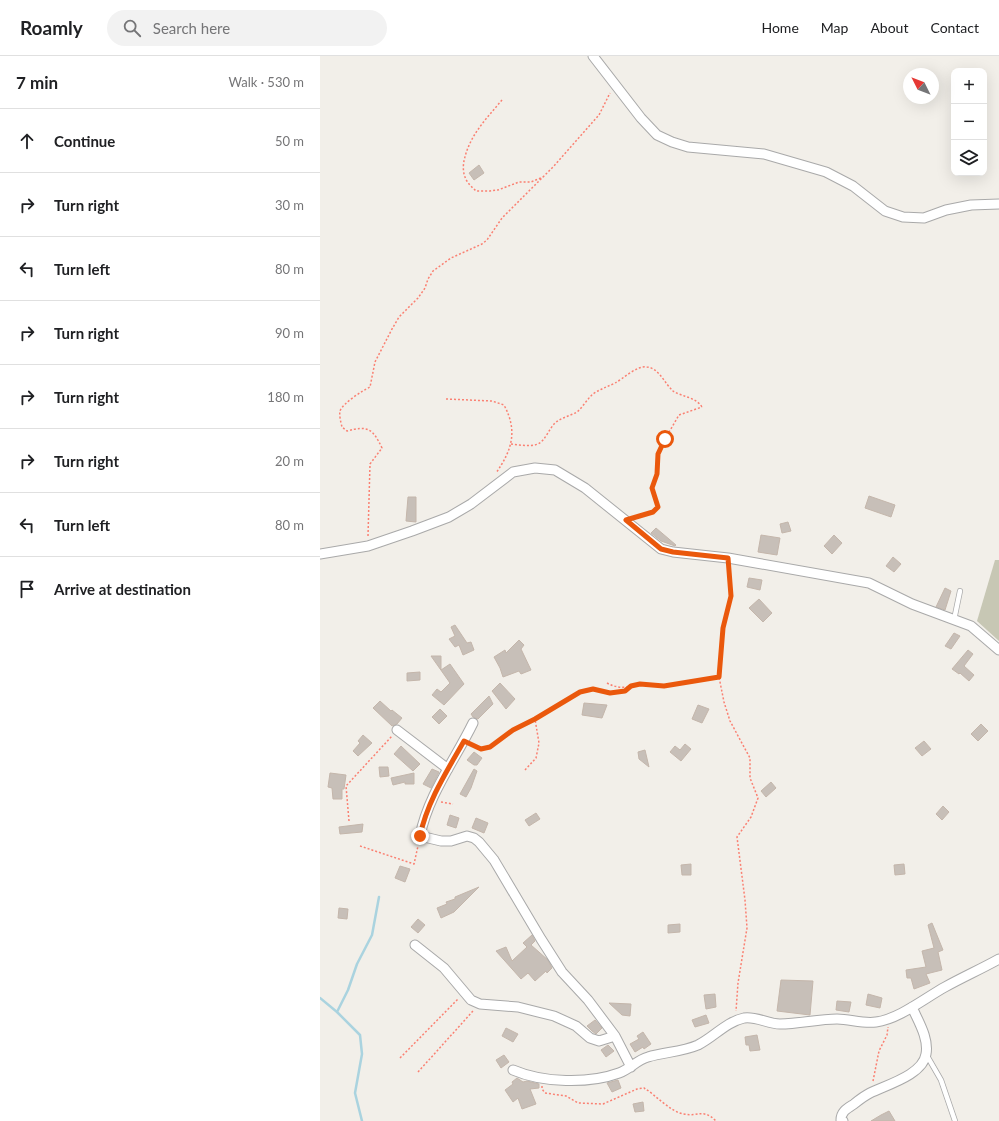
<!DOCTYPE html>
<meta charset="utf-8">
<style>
:root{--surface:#fff;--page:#f2f2f2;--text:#202124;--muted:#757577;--line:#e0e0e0}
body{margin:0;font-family:Lato,sans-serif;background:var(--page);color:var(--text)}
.controls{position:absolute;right:12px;top:12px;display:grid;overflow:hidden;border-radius:8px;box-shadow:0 4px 16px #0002}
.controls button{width:36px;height:36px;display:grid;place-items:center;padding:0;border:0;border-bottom:1px solid var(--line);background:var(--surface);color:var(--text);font:20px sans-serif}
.compass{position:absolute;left:583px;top:12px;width:36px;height:36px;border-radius:50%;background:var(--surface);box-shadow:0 4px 16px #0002;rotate:312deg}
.stop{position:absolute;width:12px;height:12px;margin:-9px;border:3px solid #ea580c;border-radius:50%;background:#fff}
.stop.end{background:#ea580c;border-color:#fff;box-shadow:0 1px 4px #0008}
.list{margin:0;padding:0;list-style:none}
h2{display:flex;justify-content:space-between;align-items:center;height:52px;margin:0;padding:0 16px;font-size:17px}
h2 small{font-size:13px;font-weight:400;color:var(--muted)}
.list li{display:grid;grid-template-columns:26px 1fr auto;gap:12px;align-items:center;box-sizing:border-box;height:64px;padding:0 16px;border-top:1px solid var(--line)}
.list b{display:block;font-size:15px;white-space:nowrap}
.list em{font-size:13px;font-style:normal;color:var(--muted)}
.icon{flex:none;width:22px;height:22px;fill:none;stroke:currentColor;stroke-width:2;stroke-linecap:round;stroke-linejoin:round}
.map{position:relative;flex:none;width:679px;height:1065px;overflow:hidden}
header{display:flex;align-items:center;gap:24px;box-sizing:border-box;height:56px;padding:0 20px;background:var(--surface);border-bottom:1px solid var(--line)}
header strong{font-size:19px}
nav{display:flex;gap:22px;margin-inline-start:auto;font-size:14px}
.search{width:280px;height:36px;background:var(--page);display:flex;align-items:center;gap:10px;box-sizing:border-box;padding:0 14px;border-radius:22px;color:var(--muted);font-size:15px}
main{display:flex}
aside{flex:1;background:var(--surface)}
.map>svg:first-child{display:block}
.construction{fill:#c7c7b4}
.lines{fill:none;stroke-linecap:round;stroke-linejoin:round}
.stream{stroke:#aad3df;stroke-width:2.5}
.building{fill:#c7bfb8;stroke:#c4b6ab}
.service-casing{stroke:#a9a9a9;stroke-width:6}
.minor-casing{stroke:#a9a9a9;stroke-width:11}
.path{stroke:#fa8072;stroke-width:1.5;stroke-dasharray:2 2;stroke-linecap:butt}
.service{stroke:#fff;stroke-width:4.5}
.minor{stroke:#fff;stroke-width:9}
.route{stroke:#ea580c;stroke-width:5}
</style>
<header>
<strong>Roamly</strong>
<div class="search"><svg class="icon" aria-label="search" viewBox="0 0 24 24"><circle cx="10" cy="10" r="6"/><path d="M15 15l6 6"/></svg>Search here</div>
<nav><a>Home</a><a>Map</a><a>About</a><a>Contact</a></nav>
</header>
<main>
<aside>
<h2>7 min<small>Walk · 530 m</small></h2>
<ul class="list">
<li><svg class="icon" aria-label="ahead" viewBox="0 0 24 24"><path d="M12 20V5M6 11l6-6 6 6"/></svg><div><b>Continue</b></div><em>50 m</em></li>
<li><svg class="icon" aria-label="right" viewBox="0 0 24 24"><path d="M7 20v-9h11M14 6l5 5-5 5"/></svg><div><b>Turn right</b></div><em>30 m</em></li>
<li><svg class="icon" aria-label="left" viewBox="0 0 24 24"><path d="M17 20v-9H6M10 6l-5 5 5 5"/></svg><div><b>Turn left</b></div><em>80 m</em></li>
<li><svg class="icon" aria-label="right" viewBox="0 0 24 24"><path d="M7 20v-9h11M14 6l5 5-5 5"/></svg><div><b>Turn right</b></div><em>90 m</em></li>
<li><svg class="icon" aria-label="right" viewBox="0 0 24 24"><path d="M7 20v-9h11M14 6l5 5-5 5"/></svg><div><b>Turn right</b></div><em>180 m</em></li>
<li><svg class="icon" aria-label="right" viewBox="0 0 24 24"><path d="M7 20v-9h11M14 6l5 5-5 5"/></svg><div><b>Turn right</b></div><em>20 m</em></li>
<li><svg class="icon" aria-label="left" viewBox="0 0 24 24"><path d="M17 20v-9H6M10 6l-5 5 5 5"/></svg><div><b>Turn left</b></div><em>80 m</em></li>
<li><svg class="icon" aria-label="arrive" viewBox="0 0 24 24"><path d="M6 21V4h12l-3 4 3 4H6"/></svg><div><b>Arrive at destination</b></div></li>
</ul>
</aside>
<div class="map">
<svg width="679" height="1065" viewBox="0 0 679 1065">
<rect width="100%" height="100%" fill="#f2efe9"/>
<path class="construction" d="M675,504H679V585L657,565Z"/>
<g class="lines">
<path class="stream" d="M0,942L17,956L40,979L42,998L35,1037L42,1065
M17,956L28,934L37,908L52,879L59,841"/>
</g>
<path class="building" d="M159,109L164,117L154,124L149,117Z
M549,440L575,449L571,461L545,452Z
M88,441H96V466L86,465Z
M468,466L471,475L462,477L460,468Z
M336,472L356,489L355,490L341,485L331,477Z
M441,479L460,482L457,499L438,496Z
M514,479L522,487L512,498L504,490Z
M573,501L581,508L574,516L566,510Z
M429,522L442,524L440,534L427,531Z
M625,532L631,535L625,554L616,551Z
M439,543L452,557L443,566L429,552Z
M135,569L147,587L151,586L154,594L143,599L139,589L135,591L129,583L135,580L131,571Z
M634,577L640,580L631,593L625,590Z
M199,584L204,589L201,593L211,614L201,618L199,615L183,621L180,612L174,601L185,594L186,597Z
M648,594L653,598L644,610L654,619L649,625L640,617L639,618L632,613Z
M111,600H121V614L130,608L144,628L124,649L112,639L117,633L121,636L130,627Z
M100,616V624L87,625V617Z
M180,627L195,643L186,653L172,635Z
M169,640L173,648L158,663L153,661L151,658Z
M60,645L71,655L72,654L82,662L77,668L72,670L53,652Z
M264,647L287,649L282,662L262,659Z
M378,649L389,653L382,667L372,663Z
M120,653L127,660L119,668L112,661Z
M661,668L668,675L658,685L651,678Z
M43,679L52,687L38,700L33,695L40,687L38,685Z
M604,685L611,693L602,700L595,692Z
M365,688L371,693L361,705L350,696L355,690L360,694Z
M81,690L100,708L93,715L74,698Z
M325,694L329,711L319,703L318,696Z
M154,696L162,702L157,709H154L147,704Z
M59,711H68L69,720L60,721Z
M112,713L119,716L111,732L103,728Z
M154,713L157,715L151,732L146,741L140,738Z
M10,717L26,719L24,733H22V743H13L12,732L8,731Z
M94,717V728H85V726L73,729L71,722Z
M451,726L456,732L446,741L441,735Z
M623,750L629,756L622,764L616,758Z
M216,757L220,763L209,770L205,764Z
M130,759L139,762L136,772L127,769Z
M156,762L168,767L164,777L152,772Z
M43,768L42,776L20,778L19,771Z
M371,808V819H362L361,809Z
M584,808L585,818L575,819L574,809Z
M80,810L90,813L85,826L75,822Z
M159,831L134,856L121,862L117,852L127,848L126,846L135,843V841Z
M19,852L28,853L27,863L18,862Z
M98,863L105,869L98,877L91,871Z
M612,867L623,894L618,896L622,914L606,918L610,927L594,933L591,922H587L586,914L606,911L602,895L614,892L608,869Z
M360,868V876L348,877V869Z
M212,879L215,885L211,889L228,904L232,912L227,917L226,915L215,925L208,917L201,923L176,895L186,891L192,905L207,891L203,887Z
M461,924L493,925L490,959L457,955Z
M395,938L396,951L386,953L384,939Z
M548,938L562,942L560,952L546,949Z
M517,945L531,946L529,956L516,954Z
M289,947L311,948L310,960L302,959Z
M386,959L389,967L375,971L372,964Z
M275,964L282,972L276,978L272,975L267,970Z
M186,972L198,978L193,986L182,980Z
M323,976L331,988L324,993L323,991L315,996L310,988L319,983L317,980Z
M437,979L440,994L430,995L429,989H426L425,981Z
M288,989L294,995L286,1001L281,994Z
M184,999L189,1006L181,1012L176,1004Z
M197,1022L203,1026L207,1025L219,1028V1032L210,1033L216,1048L202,1053L198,1042L193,1046L185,1034L193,1028L192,1026Z
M298,1024L301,1032L292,1036L287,1027Z
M323,1046L324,1055L315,1056L313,1048Z
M569,1055L575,1065H551L561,1059Z"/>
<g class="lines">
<g class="service-casing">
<path id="service" d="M634,564L640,535
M606,998L621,1024L635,1065"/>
</g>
<g class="minor-casing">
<path id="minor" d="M273,0L321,62L337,79L352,86L368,91L444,98L506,116L533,130L565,155L583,161L604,162L626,154L651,149L679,148
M0,498L48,490L92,475L129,461L151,448L193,416L215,412L235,414L265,432L341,493L353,496L408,502L549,527L592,548L651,570L679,594
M153,667C135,704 108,739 100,780L121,785H131L147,780L154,782L159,786L174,804L221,883L242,916L268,944L295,980L311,1011
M77,674L128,713
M95,889L124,912L151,944L160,948L198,951L234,960L256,970L270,982L279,985L295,980
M193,1014C223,1027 269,1028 299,1017C310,1013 317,1004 328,1001C344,996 362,996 378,989C394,981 406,966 424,962C436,960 448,968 460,968C479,968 498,963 517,963C530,963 543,968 556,966C579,963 605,942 625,931C643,921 661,913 679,903
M523,1065L521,1064C521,1055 528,1052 534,1048C539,1044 544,1040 550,1037C566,1029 603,1019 606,998C609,982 598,965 592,951"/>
</g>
<path class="path" d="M182,44C166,63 149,80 144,105C143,110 143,116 145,121C147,127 152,131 156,135H170L178,134L199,126H211L223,121
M126,343L172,345L184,349C198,375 192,394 176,417
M191,388C200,389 210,391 218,388C225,385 229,373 235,367C242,361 250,360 257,356C263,351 267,343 273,338C280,333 287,331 295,327C303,323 317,309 327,311C339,312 345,328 353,335C362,341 376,341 382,351
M315,461L333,456L337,451L332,432L337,418L338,398L345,383L359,359L382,351
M48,480L50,408L62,392C53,373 48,369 27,375L22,371C21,367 19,359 20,355C23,347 42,335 50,331L55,306L72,273L79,261L98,242L105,232L108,223L113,215L131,202L162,188L167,184L182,162L234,110L279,59L290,37
M409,511L411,540L403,572L399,621L404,646L410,665L430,702V722L438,742L431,761L417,781L425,844L427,872L418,927L416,955
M287,627C294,631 301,632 310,631
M152,689L161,693L170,691L193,674L215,663L260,636L273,633L290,637L305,635L311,630L321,628L344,630L399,621
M205,714L216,702L219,687L215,663
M121,746L133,748
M29,765L26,730L72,680
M40,790L94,808L98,790
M80,1002L138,943
M98,1016L153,955
M553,1025L559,995L567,979L568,971
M222,1030V1033L225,1037L246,1040L258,1047L283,1048L317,1033L324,1032C336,1039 350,1056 364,1058C378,1061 383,1052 396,1065"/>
<use href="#service" class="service"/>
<use href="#minor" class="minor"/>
</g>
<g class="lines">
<path class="route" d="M100,780C107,746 127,715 144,685L161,693L170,691L193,674L215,663L260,636L273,633L290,637L305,635L311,630L320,628L344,630L399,621L403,572L411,540L408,502L353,496L341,493L306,464L333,456L338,451L332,432L337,418L338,398L345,383"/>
</g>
</svg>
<div class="controls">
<button>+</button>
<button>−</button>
<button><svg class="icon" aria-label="layers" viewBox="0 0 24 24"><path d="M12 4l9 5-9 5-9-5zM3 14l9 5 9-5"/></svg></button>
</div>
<svg class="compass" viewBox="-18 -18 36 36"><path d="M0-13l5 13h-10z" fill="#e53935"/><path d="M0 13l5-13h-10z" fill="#757577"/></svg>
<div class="stop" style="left:345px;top:383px"></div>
<div class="stop end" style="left:100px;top:780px"></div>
</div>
</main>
